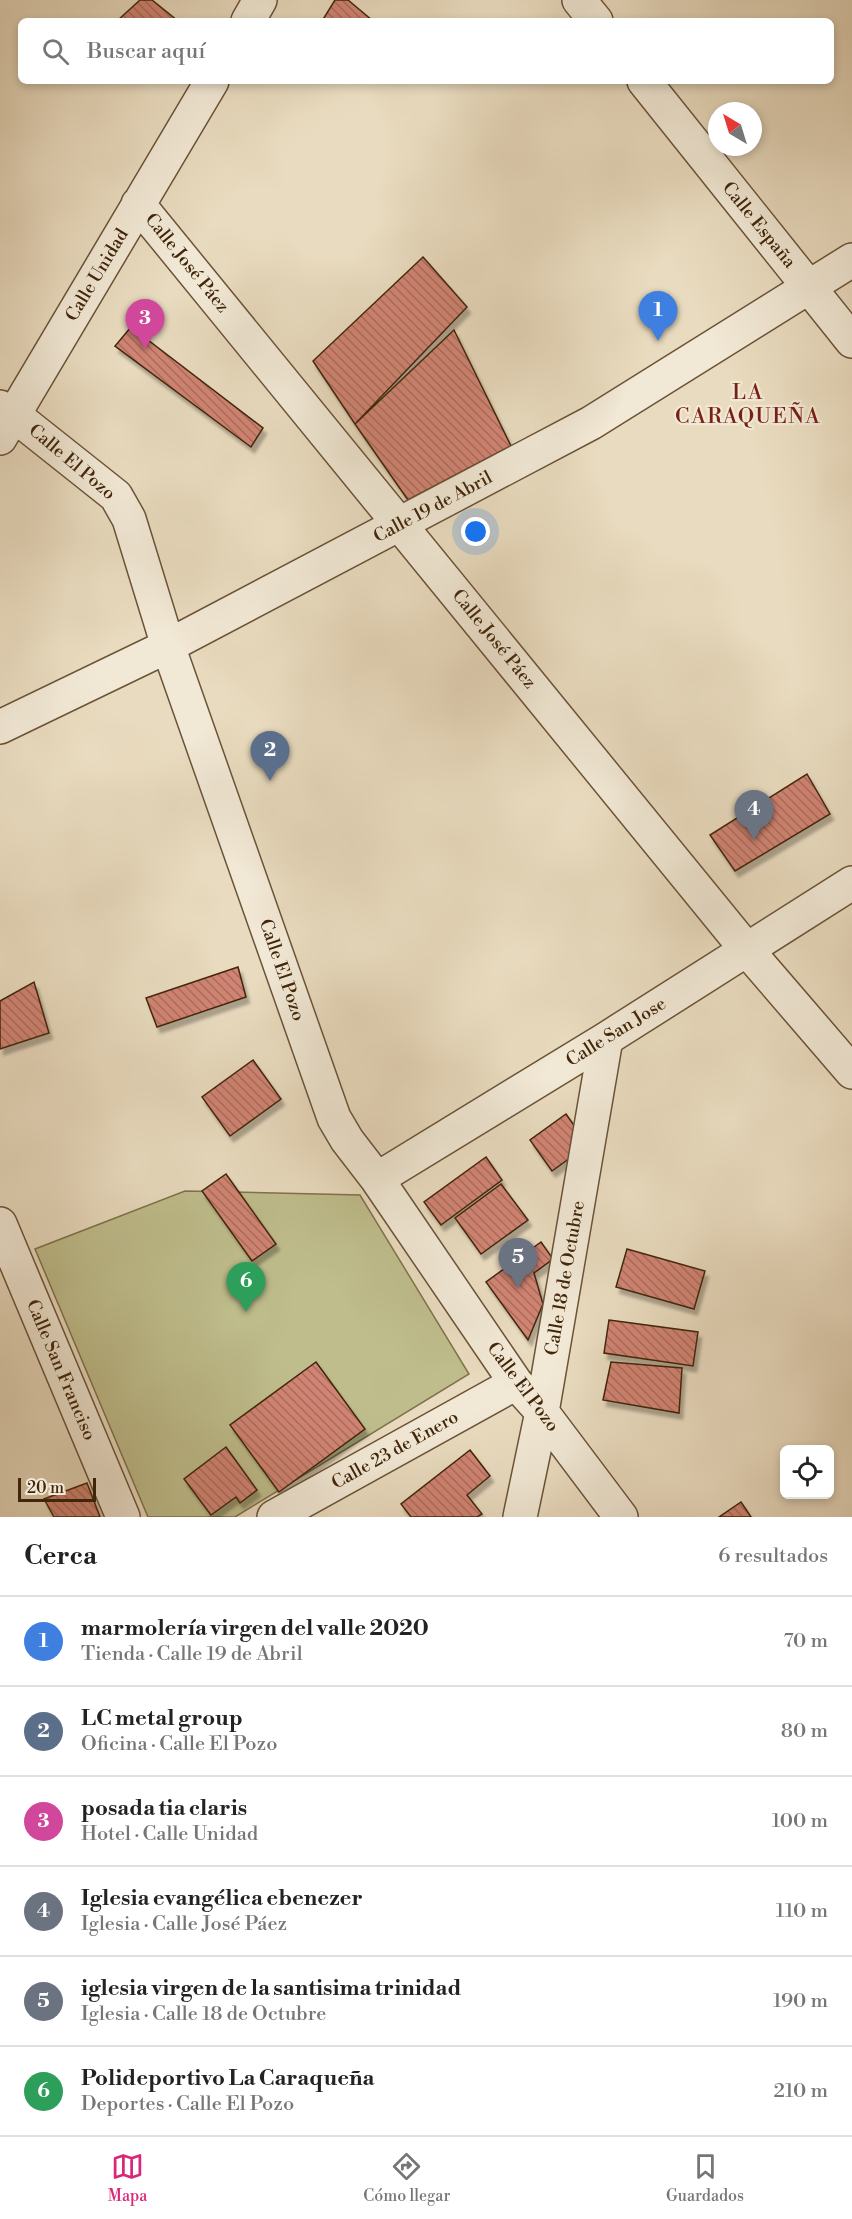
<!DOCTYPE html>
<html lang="es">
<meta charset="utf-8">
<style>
:root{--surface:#fff;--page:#f6f6f6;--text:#222;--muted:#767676;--line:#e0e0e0;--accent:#db2777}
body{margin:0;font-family:"Libre Bodoni",serif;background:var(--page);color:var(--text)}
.controls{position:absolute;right:18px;bottom:18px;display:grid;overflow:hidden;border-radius:9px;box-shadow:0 3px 9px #0003}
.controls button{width:54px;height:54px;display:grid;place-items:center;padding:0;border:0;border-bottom:2px solid var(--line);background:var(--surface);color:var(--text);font:30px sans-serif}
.compass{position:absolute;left:708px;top:102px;width:54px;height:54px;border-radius:50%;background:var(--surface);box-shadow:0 3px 9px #0003;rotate:322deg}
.scale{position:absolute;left:18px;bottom:15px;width:78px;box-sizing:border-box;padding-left:6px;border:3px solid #41260b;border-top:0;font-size:16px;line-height:21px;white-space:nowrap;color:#41260b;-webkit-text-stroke:4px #f1e8d5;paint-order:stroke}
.you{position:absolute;left:476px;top:532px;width:21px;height:21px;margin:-15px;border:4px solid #fff;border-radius:50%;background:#1a73e8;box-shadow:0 0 0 9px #1a73e833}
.badge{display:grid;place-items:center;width:39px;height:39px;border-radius:50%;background:var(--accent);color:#fff;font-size:20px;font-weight:700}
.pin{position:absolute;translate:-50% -50px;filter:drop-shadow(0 2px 3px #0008)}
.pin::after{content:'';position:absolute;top:32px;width:21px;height:18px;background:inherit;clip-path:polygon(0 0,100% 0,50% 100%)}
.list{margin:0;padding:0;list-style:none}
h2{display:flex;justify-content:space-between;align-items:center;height:78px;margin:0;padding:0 24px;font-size:26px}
h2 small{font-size:20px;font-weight:400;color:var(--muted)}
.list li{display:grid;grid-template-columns:39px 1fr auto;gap:18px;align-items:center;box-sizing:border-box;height:90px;padding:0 24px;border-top:2px solid var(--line)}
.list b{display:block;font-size:22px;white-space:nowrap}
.list p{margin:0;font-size:20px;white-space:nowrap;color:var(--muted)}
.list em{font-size:20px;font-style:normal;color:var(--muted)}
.icon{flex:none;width:33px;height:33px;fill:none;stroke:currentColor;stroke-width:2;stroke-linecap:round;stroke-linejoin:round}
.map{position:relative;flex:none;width:852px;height:1517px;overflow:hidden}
.search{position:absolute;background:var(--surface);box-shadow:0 3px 9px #0003;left:18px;right:18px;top:18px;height:66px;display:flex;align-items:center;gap:15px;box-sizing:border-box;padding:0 21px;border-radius:9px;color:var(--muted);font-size:22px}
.sheet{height:618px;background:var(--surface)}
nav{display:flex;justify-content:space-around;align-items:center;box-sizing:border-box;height:84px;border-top:2px solid var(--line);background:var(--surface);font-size:16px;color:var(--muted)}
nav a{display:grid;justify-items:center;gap:3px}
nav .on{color:var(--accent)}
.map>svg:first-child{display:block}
.garden{fill:#bfbd8c;stroke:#80724c;stroke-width:1.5}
.building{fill:url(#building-back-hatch);stroke:#41260b;stroke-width:1.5;filter:url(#shadow)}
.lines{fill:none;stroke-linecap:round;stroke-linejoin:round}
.minor-casing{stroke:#6b5338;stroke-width:36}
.minor{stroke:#f1e8d5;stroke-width:33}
.labels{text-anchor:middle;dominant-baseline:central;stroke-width:4.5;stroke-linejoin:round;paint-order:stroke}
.street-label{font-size:18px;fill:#41260b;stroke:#f1e8d5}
.quarter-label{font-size:21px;letter-spacing:1.5px;fill:#7a1f14;stroke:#f1e8d5}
</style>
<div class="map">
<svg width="852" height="1517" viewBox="0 0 852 1517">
<defs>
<pattern id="building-back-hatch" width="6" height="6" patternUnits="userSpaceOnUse" patternTransform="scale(1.5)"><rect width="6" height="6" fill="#d18473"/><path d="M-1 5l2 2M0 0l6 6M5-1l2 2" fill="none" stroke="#ab6c5d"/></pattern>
<filter id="shadow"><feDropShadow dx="3.5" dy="6" stdDeviation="1.5" flood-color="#0004"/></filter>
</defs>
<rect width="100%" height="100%" fill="#e9dbbf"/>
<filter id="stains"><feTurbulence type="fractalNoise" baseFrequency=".00333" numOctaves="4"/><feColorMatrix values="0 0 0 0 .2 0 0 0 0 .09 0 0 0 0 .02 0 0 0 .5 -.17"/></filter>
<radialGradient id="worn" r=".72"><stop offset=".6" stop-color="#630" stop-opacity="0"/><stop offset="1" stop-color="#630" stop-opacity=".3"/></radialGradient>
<path class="garden" d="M185,1191L360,1195L469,1374L235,1517H148L35,1249Z"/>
<path class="building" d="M140,0H152L178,21H117Z
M335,0H348L373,21H322Z
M423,257L467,307L355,424L313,361Z
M131,327L263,428L251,447L115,346Z
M454,330L511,446L408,500L355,424Z
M807,774L830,814L735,871L710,835Z
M238,967L246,997L157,1027L146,998Z
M34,982L49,1033L0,1049V1001Z
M253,1060L281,1099L230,1136L202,1097Z
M566,1114L588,1145L552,1171L530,1140Z
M486,1157L502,1180L441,1225L424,1202Z
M226,1174L276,1244L252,1261L202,1191Z
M501,1184L528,1220L481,1254L455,1218Z
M541,1242L553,1259L534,1273L543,1304L528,1340L486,1282Z
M627,1249L705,1271L694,1309L616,1287Z
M609,1320L698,1332L693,1366L604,1353Z
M316,1362L365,1429L279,1492L230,1425Z
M611,1362L682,1368L679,1413L603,1400Z
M226,1447L257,1490L240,1503L236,1497L211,1515L184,1479Z
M470,1450L490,1476L467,1495L482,1514L477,1517H411L401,1504Z
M87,1483L100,1517H54L44,1499Z
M741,1502L751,1517H719Z"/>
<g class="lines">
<g class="minor-casing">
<path id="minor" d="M579,0L596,21
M248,21L260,0
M644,81L852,341
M138,204L747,950L852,1072
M0,407L14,415L116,496L129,519L168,646L334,1118L347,1140L377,1179L516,1383L542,1412L621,1517
M0,438L212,81
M0,727L168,646L591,423L852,260
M377,1179L606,1039L852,883
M0,1224L123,1517
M274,1517L516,1383
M520,1517L542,1412L606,1039"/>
</g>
<use href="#minor" class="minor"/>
</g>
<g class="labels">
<g class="street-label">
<text transform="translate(759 225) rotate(51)">Calle España</text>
<text transform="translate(187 263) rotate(51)">Calle José Páez</text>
<text transform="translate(97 275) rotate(-59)">Calle Unidad</text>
<text transform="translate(72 462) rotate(40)">Calle El Pozo</text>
<text transform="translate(433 507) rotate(-28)">Calle 19 de Abril</text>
<text transform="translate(494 639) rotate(51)">Calle José Páez</text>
<text transform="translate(282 970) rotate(71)">Calle El Pozo</text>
<text transform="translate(616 1032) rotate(-32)">Calle San Jose</text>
<text transform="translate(565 1278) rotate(-80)">Calle 18 de Octubre</text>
<text transform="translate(61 1370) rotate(67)">Calle San Franciso</text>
<text transform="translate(523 1387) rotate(53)">Calle El Pozo</text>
<text transform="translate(395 1450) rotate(-29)">Calle 23 de Enero</text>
</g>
<g class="quarter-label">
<text x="748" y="393">LA<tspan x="748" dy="24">CARAQUEÑA</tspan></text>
</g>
</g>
<rect width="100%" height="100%" filter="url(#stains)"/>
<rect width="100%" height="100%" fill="url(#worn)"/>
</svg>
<div class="controls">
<button><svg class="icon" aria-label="locate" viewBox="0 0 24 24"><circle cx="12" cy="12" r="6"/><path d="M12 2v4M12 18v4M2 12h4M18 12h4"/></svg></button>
</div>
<svg class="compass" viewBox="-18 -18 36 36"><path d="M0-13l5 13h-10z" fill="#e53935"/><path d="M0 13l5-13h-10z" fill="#767676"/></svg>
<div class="scale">20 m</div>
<div class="you"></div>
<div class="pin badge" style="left:658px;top:341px;background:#3f7fe0">1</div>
<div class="pin badge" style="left:270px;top:781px;background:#5c6f8a">2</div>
<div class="pin badge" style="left:145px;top:349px;background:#d1479c">3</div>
<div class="pin badge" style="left:754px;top:840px;background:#6b7280">4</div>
<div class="pin badge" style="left:518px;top:1288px;background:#6b7280">5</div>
<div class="pin badge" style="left:246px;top:1312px;background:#2e9e5b">6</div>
<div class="search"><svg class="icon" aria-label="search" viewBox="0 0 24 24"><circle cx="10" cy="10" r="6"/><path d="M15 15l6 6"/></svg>Buscar aquí</div>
</div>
<section class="sheet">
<h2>Cerca<small>6 resultados</small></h2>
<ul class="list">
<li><span class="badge" style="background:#3f7fe0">1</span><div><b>marmolería virgen del valle 2020</b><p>Tienda · Calle 19 de Abril</p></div><em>70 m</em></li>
<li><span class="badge" style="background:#5c6f8a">2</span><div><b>LC metal group</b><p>Oficina · Calle El Pozo</p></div><em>80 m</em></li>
<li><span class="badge" style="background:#d1479c">3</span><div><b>posada tia claris</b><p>Hotel · Calle Unidad</p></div><em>100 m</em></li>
<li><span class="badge" style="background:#6b7280">4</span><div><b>Iglesia evangélica ebenezer</b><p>Iglesia · Calle José Páez</p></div><em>110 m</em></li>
<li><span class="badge" style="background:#6b7280">5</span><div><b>iglesia virgen de la santisima trinidad</b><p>Iglesia · Calle 18 de Octubre</p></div><em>190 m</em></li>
<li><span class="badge" style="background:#2e9e5b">6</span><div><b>Polideportivo La Caraqueña</b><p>Deportes · Calle El Pozo</p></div><em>210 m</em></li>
</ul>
</section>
<nav>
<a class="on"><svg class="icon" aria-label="map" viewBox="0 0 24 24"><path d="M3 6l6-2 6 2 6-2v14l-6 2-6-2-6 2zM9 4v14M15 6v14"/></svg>Mapa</a>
<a><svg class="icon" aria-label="directions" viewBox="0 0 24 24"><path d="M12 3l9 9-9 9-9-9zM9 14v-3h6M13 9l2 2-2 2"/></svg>Cómo llegar</a>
<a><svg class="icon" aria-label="saved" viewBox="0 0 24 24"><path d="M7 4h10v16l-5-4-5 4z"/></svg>Guardados</a>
</nav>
